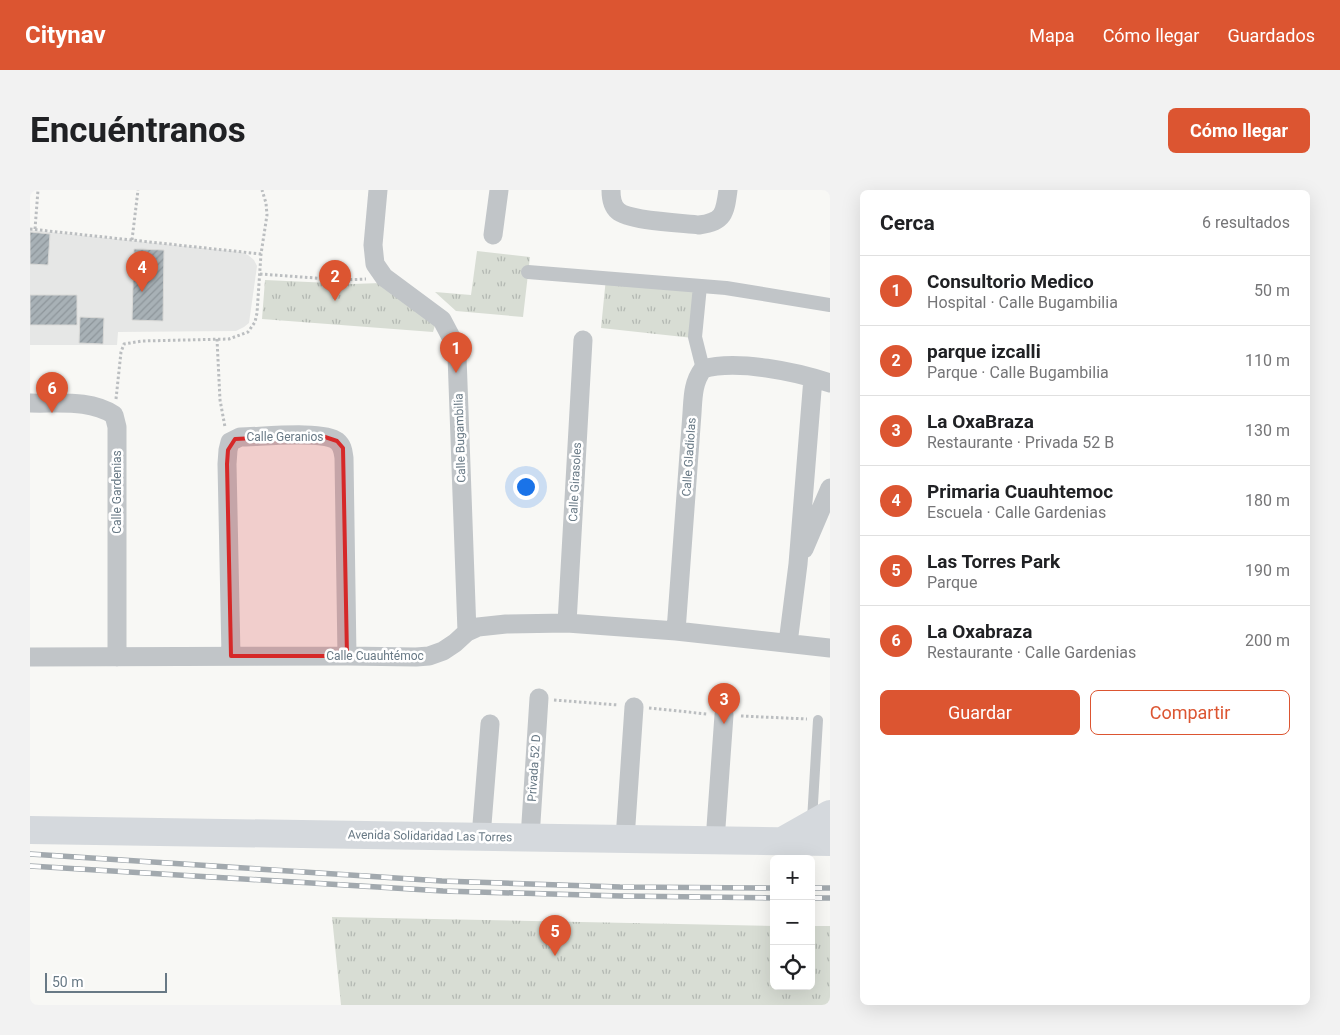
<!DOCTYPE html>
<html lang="es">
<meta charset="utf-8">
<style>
:root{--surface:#fff;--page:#f2f2f2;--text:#202124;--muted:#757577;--line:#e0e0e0;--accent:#dc5531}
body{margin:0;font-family:Roboto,sans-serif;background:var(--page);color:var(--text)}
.controls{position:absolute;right:15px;bottom:15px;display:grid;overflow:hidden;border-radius:8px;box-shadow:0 5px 20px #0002}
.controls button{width:45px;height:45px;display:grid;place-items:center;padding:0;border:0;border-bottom:1px solid var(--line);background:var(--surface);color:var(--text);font:25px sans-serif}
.scale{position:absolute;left:15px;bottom:12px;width:122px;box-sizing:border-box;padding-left:5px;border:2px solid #687985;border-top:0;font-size:14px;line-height:18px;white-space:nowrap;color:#687985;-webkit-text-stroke:4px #fff;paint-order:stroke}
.you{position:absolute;left:495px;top:296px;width:18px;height:18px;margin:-12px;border:4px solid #fff;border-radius:50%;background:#1a73e8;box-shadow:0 0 0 8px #1a73e833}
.badge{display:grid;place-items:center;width:32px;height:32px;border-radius:50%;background:var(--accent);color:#fff;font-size:16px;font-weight:700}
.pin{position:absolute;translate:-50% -41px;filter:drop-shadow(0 1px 2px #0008)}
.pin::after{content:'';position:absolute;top:26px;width:18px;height:15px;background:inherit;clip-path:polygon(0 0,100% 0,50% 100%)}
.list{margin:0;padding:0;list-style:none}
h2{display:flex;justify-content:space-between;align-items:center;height:65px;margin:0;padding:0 20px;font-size:21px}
h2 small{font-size:16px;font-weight:400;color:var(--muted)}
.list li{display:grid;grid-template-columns:32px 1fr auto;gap:15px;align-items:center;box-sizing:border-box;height:70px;padding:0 20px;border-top:1px solid var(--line)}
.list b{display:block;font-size:19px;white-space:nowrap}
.list p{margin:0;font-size:16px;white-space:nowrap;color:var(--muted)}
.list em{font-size:16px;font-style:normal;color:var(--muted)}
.actions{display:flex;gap:10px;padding:15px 20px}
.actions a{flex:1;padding:11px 0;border:1px solid var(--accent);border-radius:8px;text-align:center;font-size:18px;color:var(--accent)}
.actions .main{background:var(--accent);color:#fff}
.icon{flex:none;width:28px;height:28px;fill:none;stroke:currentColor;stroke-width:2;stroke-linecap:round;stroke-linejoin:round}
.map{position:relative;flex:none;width:800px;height:815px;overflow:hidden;border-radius:8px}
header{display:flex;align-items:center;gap:30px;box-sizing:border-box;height:70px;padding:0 25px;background:var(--accent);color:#fff}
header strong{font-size:24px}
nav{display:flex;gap:28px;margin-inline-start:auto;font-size:18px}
.intro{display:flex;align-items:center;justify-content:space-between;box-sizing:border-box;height:120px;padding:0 30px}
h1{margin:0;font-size:35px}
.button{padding:12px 22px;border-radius:8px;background:var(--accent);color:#fff;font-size:18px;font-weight:700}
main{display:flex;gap:30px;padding:0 30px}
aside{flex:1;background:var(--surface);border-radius:8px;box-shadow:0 5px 20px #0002}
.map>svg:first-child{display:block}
.built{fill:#e6e7e6}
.park{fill:url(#park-tufts)}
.building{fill:url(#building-hatch);stroke:#d9d9d7}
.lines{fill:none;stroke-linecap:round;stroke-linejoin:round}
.path{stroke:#bbbec0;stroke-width:3;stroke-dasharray:2.5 2.5;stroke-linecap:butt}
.service{stroke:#c1c5c8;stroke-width:10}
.pedestrian{stroke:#c1c5c8;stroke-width:14}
.minor{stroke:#c1c5c8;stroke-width:19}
.secondary{stroke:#d5d9dd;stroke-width:28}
.rail-casing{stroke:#a2a9ae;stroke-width:5.5}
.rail{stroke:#fff;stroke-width:4;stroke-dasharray:11;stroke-linecap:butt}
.marked{fill:#d62828;fill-opacity:0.2;stroke:#d62828;stroke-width:4;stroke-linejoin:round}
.labels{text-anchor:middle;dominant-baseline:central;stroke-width:5;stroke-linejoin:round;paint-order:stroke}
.street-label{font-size:12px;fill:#687985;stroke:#fff}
</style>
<header>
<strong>Citynav</strong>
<nav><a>Mapa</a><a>Cómo llegar</a><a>Guardados</a></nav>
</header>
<div class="intro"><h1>Encuéntranos</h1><a class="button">Cómo llegar</a></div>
<main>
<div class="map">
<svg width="800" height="815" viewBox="0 0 800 815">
<defs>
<pattern id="park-tufts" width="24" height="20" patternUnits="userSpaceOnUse" patternTransform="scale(1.25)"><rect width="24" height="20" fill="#d8ddd4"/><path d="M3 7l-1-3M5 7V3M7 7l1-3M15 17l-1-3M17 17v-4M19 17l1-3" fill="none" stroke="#b3b8b2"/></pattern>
<pattern id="building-hatch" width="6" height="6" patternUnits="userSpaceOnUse" patternTransform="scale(1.25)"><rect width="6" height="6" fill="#a8b1b6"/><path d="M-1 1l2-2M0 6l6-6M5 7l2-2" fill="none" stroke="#8d959a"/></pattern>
</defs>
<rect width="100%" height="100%" fill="#f8f8f5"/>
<path class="built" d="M0,40L211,62L218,65L224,70L227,76L219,133L214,137L206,141L88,142L87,155H0Z"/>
<path class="park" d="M447,61L500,67L493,127L426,121L405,102L441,105Z
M576,88L668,98L663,148L571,138Z
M235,90L322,94L351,93L406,132L403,142L232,129Z
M302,727L744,736V796H781V736H800V815H311Z"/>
<path class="building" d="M0,42L20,44L18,75L0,74Z
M104,59L134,60L133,131L102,130Z
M0,105H47V135H0Z
M50,127L74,128L73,154L49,153Z"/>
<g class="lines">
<path class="path" d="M0,39L231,64
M5,39L8,0
M102,50L108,0
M230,84L313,90L336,89
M187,149L190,210L195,237
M86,209L91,162L94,154L112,151L199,149L218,142L225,132L227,123L231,64L237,25L236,13L232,0
M524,510L588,515
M619,518L677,524
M711,526L777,529"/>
<path class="service" d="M782,630L788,530"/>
<path class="pedestrian" d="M498,82L696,98L800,115
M670,96L665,147L673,179"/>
<path class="minor" d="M348,0L343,55L345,74L354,87L412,130L422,149L427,166L437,442
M581,0C581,8 582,16 588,21C599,31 653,33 669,35C694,32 695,23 698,0
M463,45L469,0
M0,213C28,214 60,209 84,225L87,237V467
M774,359L800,298
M537,433L553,150
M646,441L662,223C663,207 663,192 673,179C707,169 767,182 800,193
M758,453L768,374L783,188
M201,466L197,274L198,260L200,252L210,247C230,247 293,240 307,251C313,256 313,262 314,268L317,466
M0,467L317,466L386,467L399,466L413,461L425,453L437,442L448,437L476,434L537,433L646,441L800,458
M451,647L460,534
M500,648L509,508
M595,649L604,517
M685,651L694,525"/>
<path class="secondary" d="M0,640L800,652
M754,650L800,624"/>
<g class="rail-casing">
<path id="rail" d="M0,664L412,691L590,697L744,698
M0,676L413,701L591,706L744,708
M781,698H800
M781,708H800"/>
</g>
<use href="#rail" class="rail"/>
</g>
<path class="marked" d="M289,245L307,251L313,258L317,466H201L197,274L198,260L205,249Z"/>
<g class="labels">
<g class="street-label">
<text x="255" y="247">Calle Geranios</text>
<text transform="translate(430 248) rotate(-92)">Calle Bugambilia</text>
<text transform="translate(659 267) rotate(-86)">Calle Gladiolas</text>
<text transform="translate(545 292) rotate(-87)">Calle Girasoles</text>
<text transform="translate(87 302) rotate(-90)">Calle Gardenias</text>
<text x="345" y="466">Calle Cuauhtémoc</text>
<text transform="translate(504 578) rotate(-86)">Privada 52 D</text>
<text transform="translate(400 646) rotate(1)">Avenida Solidaridad Las Torres</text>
</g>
</g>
</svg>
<div class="controls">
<button>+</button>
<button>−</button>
<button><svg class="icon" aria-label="locate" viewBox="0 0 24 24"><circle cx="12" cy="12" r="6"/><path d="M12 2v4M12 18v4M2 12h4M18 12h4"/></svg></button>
</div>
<div class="scale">50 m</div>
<div class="you"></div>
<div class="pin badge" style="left:426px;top:183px">1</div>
<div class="pin badge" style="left:305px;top:111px">2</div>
<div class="pin badge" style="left:694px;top:534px">3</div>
<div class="pin badge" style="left:112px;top:102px">4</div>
<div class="pin badge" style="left:525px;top:766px">5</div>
<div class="pin badge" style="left:22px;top:223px">6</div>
</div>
<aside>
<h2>Cerca<small>6 resultados</small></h2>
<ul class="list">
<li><span class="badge">1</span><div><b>Consultorio Medico</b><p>Hospital · Calle Bugambilia</p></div><em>50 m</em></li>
<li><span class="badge">2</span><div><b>parque izcalli</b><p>Parque · Calle Bugambilia</p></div><em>110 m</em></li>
<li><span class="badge">3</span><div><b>La OxaBraza</b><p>Restaurante · Privada 52 B</p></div><em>130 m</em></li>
<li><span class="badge">4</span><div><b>Primaria Cuauhtemoc</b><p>Escuela · Calle Gardenias</p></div><em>180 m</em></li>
<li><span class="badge">5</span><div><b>Las Torres Park</b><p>Parque</p></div><em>190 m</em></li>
<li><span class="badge">6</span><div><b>La Oxabraza</b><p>Restaurante · Calle Gardenias</p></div><em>200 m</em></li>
</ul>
<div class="actions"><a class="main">Guardar</a><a>Compartir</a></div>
</aside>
</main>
